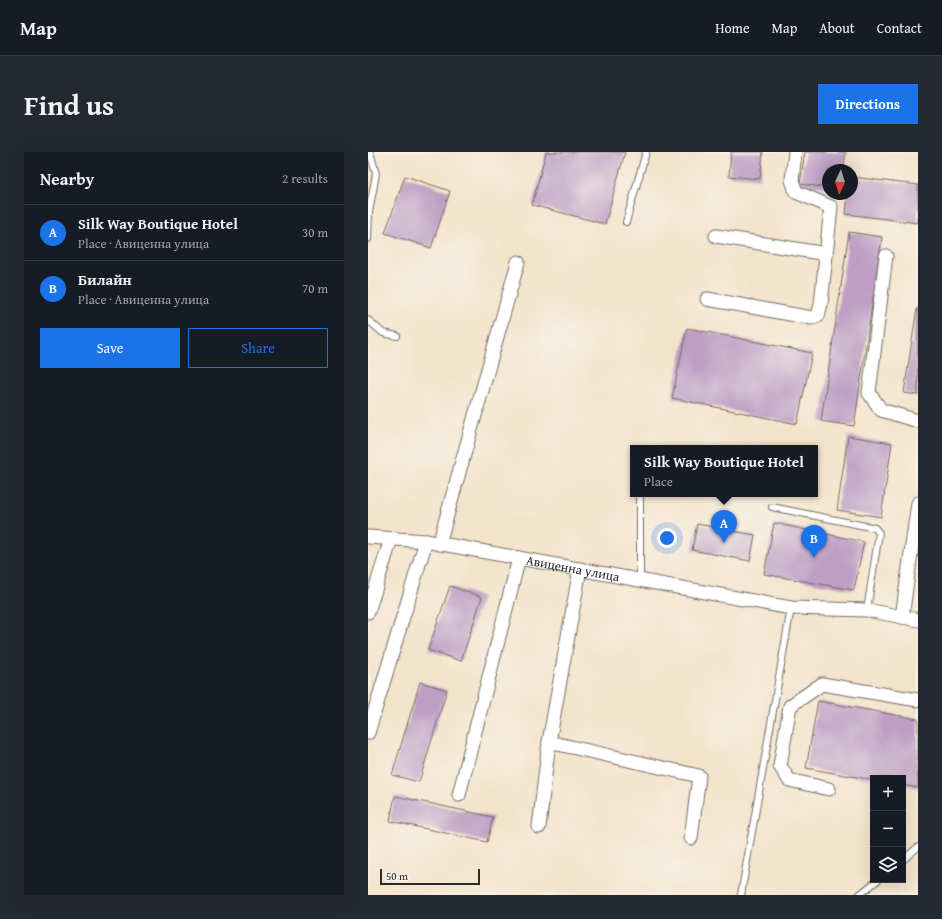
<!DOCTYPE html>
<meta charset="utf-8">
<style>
:root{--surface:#171b24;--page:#242831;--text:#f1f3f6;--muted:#9ea1a6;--line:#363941;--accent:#1a73e8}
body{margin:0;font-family:"Gentium Book Plus",serif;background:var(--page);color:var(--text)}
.controls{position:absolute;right:12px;bottom:12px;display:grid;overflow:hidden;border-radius:0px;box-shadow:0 4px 16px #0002}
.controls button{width:36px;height:36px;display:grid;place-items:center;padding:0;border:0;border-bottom:1px solid var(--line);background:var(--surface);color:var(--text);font:20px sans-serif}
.compass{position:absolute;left:454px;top:12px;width:36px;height:36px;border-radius:50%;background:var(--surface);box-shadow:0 4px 16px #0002;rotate:184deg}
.scale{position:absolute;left:12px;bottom:10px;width:100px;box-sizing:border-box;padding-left:4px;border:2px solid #2b2b2b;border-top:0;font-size:11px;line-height:14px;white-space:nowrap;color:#2b2b2b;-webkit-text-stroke:3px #f7f3e8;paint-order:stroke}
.you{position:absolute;left:299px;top:386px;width:14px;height:14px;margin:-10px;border:3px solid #fff;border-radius:50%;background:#1a73e8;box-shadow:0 0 0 6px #1a73e833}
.badge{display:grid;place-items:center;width:26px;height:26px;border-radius:50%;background:var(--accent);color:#fff;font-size:13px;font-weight:700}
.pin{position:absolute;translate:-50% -33px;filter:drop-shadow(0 1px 2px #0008)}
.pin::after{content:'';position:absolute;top:21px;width:14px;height:12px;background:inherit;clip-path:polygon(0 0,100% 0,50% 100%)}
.popup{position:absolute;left:262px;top:293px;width:188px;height:52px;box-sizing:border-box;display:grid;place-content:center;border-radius:0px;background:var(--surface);filter:drop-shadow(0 1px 3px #0005);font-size:13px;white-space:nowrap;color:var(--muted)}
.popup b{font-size:15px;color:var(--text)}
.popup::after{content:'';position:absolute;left:50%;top:100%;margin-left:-8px;border:8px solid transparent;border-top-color:var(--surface)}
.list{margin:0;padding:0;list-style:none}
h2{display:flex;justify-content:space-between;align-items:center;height:52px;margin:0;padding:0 16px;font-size:17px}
h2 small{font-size:13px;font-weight:400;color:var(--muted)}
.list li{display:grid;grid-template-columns:26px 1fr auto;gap:12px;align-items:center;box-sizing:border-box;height:56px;padding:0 16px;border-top:1px solid var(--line)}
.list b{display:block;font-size:15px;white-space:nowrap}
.list p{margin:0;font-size:13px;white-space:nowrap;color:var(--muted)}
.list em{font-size:13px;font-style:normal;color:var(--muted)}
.actions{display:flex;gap:8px;padding:12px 16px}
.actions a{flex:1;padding:9px 0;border:1px solid var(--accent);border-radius:0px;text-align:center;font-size:14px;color:var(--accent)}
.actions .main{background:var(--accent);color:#fff}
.icon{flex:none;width:22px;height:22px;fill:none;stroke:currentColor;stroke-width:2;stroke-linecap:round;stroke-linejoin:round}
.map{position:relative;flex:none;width:550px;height:743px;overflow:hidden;border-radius:0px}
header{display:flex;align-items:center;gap:24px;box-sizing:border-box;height:56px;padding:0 20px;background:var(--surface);border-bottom:1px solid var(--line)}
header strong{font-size:19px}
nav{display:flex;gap:22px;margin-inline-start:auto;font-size:14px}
.intro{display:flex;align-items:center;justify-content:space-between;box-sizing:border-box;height:96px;padding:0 24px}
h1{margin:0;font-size:28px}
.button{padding:10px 18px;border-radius:0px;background:var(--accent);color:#fff;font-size:14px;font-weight:700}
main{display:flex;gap:24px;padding:0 24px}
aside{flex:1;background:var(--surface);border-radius:0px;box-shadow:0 4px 16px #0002}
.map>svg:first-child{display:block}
.building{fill:#be9ec5}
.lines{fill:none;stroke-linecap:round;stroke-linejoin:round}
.service-casing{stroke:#716b63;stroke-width:8}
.minor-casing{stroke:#716b63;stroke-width:15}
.service{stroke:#fff;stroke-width:6}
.minor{stroke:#fff;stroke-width:13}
.labels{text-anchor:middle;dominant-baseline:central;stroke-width:3;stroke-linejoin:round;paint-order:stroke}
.street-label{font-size:13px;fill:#2b2b2b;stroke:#f7f3e8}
</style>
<header>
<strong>Map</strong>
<nav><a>Home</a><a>Map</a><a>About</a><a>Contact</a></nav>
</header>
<div class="intro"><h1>Find us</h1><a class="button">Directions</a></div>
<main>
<aside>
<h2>Nearby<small>2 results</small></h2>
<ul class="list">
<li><span class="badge">A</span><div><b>Silk Way Boutique Hotel</b><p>Place · Авиценна улица</p></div><em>30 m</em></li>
<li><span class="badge">B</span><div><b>Билайн</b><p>Place · Авиценна улица</p></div><em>70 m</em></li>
</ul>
<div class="actions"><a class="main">Save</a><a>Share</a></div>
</aside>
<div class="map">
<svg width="550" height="743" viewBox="0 0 550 743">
<rect width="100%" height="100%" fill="#f7f3e8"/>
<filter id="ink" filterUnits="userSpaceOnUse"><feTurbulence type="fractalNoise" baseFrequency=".025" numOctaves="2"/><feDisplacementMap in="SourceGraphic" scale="8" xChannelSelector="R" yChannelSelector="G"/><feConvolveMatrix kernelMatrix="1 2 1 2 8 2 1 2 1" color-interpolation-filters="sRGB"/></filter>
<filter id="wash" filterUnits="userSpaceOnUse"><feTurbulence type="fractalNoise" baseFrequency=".012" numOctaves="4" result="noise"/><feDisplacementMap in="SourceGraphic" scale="16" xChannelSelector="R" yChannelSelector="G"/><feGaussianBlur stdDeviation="0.9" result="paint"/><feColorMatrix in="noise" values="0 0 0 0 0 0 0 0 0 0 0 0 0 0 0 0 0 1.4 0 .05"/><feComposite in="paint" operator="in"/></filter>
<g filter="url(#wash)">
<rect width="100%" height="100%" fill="#f4e3cb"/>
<g id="blocks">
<path class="building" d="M178,0H257L237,72L164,53Z
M363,0H395L392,27L361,24Z
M437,0H478L475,18H460V36L432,32Z
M37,24L82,39L63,96L17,81Z
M484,25L550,33V71L478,62L480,42H484Z
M481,80L514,85L486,274L453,269Z
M549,156H550V243L536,241Z
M319,176L444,201L429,272L304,246Z
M480,284L524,291L513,365L469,358Z
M406,371L496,390L486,438L396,422Z
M329,372L387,383L382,409L324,398Z
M82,434L114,445L93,509L60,498Z
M52,530L79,538L51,630L24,623Z
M450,549L550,567V636L535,633V626H505V628L438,616Z
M27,644L125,665L119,690L22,669Z"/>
</g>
</g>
<g filter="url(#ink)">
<use href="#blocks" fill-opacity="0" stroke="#716b63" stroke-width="1"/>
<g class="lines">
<g class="service-casing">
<path id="service" d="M258,70L278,0
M0,87L1,60L8,22L2,0
M0,168L15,181L29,184
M404,355L507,376L511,381L499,458
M272,428V342
M535,708L550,695
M373,743L423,456
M491,743L510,728"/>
</g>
<g class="minor-casing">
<g id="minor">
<path d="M348,84L458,102"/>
<path d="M518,104L501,241L513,258L550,269"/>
<path d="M339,147L444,166L450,164L453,152L463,55L428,40L424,28L427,0"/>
<path d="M0,385L58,389"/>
<path d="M71,392L150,110"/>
<path d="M0,460L23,387"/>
<path d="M534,465L550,351"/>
<path id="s1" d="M0,581L58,389L423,456L499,458L550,468"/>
<path d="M181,590L331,624L323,686"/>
<path d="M461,637L421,628L412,614L422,554L454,532L550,548"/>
<path d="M91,643L151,406"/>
<path d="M171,675L181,590L212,417"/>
</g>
</g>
<use href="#service" class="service"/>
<use href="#minor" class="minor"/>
</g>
</g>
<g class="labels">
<g class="street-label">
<text stroke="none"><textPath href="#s1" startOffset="350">Авиценна улица</textPath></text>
</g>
</g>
</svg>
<div class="controls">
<button>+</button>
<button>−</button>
<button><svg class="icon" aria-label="layers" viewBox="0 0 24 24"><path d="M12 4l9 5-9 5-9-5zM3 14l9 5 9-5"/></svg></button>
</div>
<svg class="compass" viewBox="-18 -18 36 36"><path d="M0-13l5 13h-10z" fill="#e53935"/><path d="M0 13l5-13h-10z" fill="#9ea1a6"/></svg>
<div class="scale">50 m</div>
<div class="you"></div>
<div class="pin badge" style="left:356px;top:391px">A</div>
<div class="popup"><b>Silk Way Boutique Hotel</b>Place</div>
<div class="pin badge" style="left:446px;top:406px">B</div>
</div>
</main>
